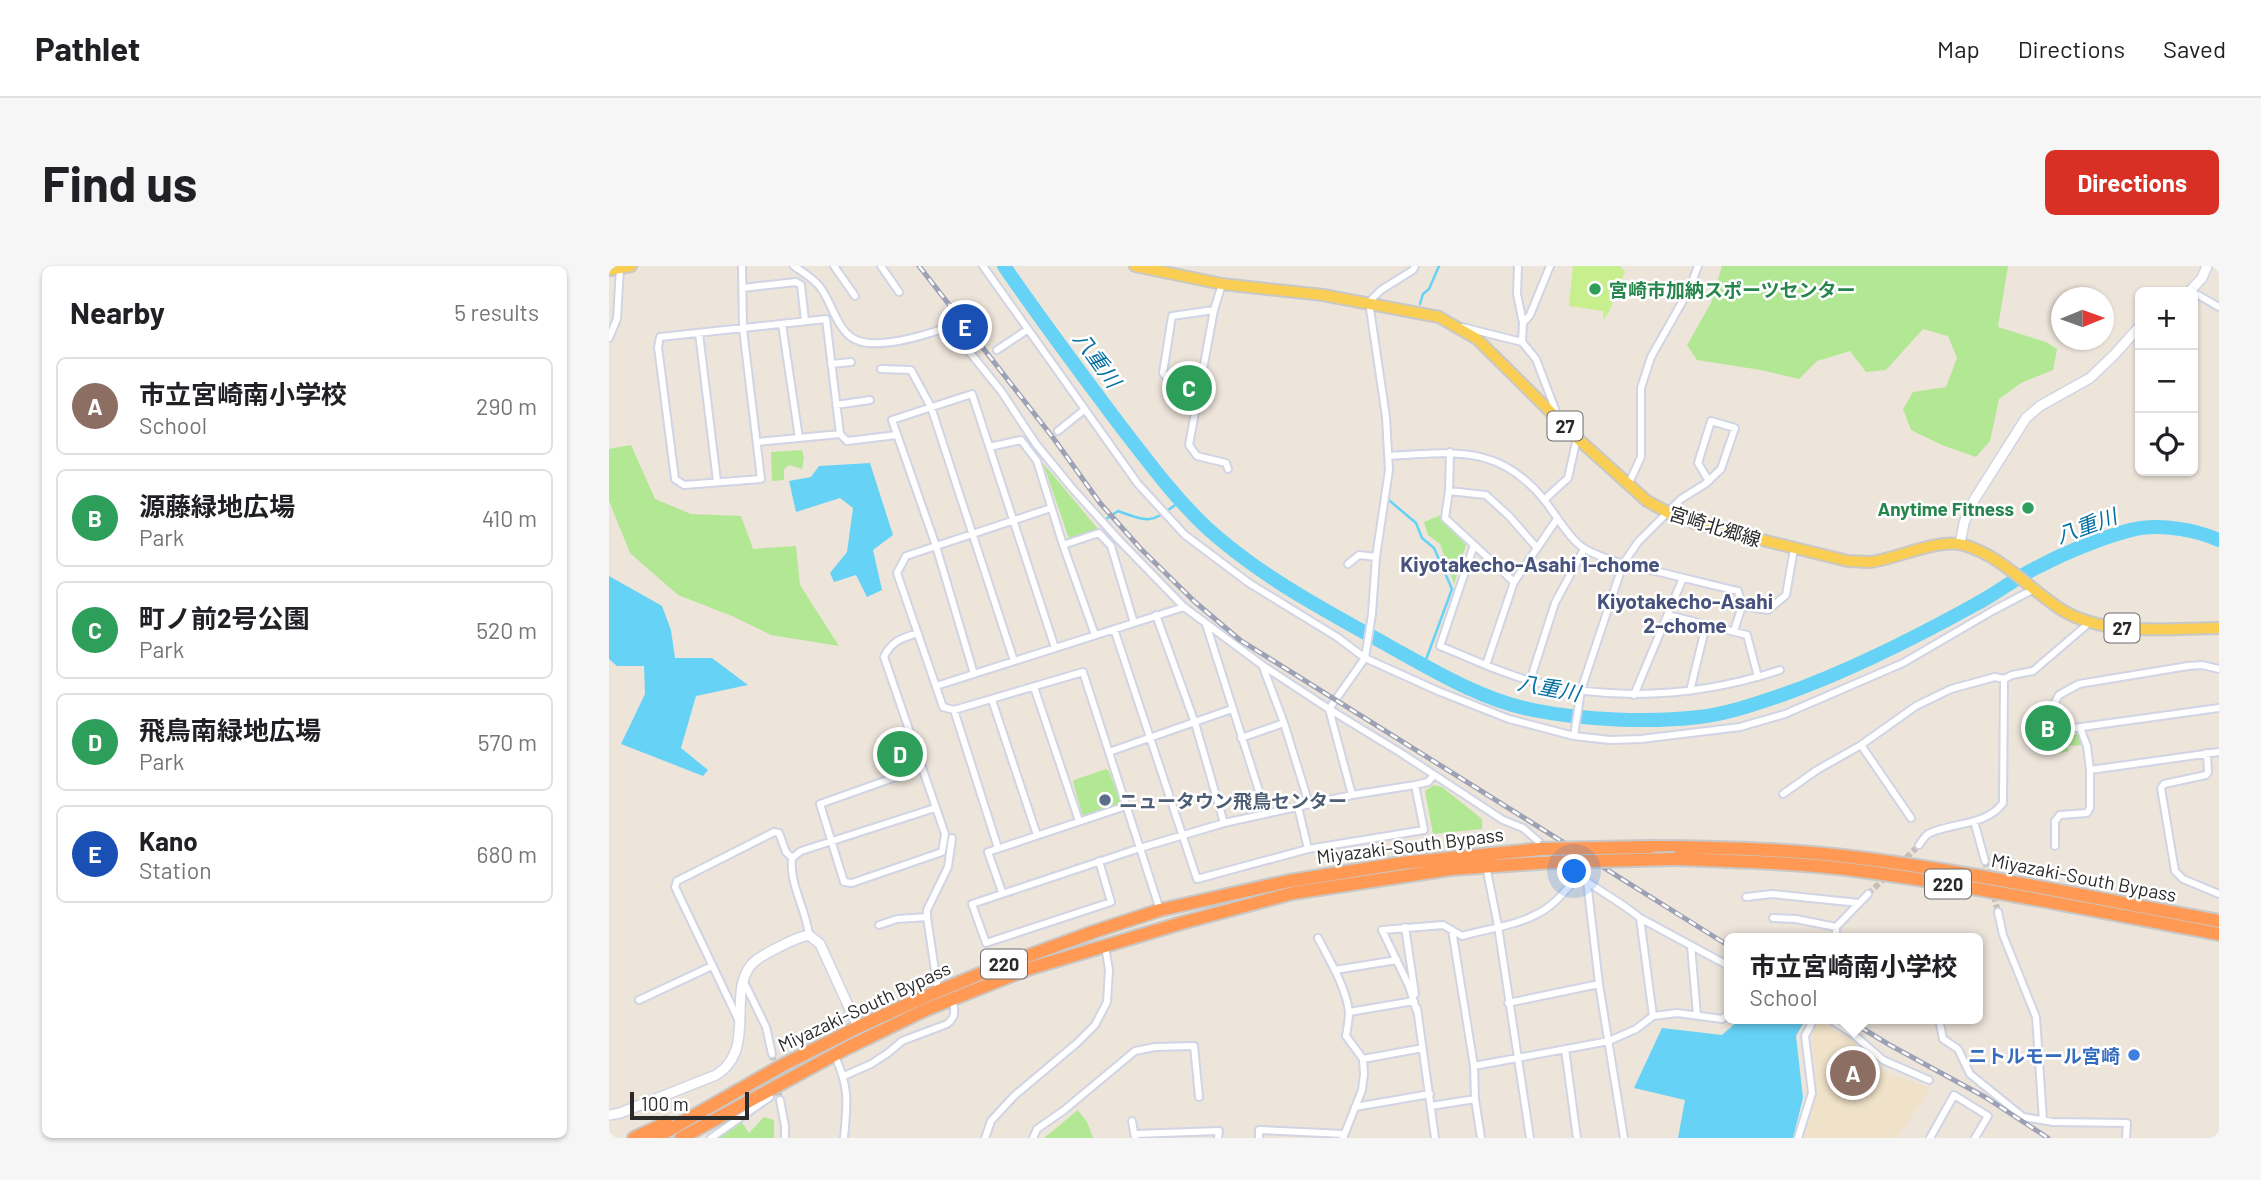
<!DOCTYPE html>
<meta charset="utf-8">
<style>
:root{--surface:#fff;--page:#f6f6f6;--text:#202124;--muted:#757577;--line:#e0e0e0;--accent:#d93025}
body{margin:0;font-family:Barlow,"Noto Sans JP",sans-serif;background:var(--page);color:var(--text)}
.controls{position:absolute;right:21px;top:21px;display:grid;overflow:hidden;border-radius:10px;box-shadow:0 2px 5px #0004}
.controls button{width:63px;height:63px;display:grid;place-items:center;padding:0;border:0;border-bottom:2px solid var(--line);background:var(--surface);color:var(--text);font:35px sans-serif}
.compass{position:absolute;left:1442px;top:21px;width:63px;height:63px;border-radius:50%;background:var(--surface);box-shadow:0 2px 5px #0004;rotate:89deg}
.scale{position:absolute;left:21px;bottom:18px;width:119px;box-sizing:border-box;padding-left:7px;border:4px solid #2a2a2a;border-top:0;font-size:19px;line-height:24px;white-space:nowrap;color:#2a2a2a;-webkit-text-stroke:5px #fff;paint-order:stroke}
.you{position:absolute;left:966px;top:606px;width:24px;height:24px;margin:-18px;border:5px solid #fff;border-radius:50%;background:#1a73e8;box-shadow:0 0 0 10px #1a73e833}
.badge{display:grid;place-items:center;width:46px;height:46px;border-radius:50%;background:var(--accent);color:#fff;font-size:23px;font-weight:700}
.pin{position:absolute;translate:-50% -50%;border:4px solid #fff;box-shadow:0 2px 7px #0006}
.popup{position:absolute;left:1115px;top:667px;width:259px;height:91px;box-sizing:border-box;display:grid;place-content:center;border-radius:10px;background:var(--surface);filter:drop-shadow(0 2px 5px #0005);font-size:23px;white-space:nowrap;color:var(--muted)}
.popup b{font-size:26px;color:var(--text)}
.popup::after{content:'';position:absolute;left:50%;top:100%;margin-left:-14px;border:14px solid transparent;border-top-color:var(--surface)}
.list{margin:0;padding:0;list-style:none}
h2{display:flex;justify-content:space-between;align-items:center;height:91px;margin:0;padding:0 28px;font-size:30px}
h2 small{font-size:23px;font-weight:400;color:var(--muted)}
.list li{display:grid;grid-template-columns:46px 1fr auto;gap:21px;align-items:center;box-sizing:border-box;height:98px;margin:0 14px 14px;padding:0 14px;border:2px solid var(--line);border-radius:10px}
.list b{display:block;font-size:26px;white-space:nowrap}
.list p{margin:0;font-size:23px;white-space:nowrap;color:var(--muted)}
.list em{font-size:23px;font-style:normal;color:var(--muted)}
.icon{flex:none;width:38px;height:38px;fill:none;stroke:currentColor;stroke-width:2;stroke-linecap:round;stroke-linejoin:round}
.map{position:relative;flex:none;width:1610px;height:872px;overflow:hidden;border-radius:10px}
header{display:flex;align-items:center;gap:42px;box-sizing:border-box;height:98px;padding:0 35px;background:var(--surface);border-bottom:2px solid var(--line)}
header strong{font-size:33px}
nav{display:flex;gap:38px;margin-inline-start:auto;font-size:24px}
.intro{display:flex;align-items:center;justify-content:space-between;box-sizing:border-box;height:168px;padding:0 42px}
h1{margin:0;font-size:49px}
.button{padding:18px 32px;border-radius:10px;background:var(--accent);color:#fff;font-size:24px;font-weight:700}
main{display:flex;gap:42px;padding:0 42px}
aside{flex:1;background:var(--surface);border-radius:10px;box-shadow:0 2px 5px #0004}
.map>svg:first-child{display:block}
.education{fill:#f0e2c9}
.green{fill:#b2e793}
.pitch{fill:#c8ef8e}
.water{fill:#66d3f6}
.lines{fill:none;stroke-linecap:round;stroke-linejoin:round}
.stream{stroke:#66d3f6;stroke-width:2.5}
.river{stroke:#66d3f6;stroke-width:14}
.street-tunnel{stroke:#c6bfb7;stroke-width:6;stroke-dasharray:6 3;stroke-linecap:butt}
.street-casing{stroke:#d0d4e4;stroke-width:10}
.secondary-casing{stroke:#d0d4e4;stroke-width:12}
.primary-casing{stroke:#c8c8c8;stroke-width:14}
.highway-casing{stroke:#c8c8c8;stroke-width:16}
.street{stroke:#fff;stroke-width:6}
.secondary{stroke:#fff;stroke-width:9}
.primary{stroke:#f9ce53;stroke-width:10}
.highway{stroke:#ff9953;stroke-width:12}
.rail-casing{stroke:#9da1b5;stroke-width:5}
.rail{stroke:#fff;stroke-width:2.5;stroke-dasharray:8;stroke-linecap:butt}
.highway-bridge-casing{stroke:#c8c8c8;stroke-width:16;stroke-linecap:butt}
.highway-bridge{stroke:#ff9953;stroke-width:12}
.leisure-dot{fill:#2e9e5b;stroke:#fff;stroke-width:2.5}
.service-dot{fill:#5c6f8a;stroke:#fff;stroke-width:2.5}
.shop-dot{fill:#3f7fe0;stroke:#fff;stroke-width:2.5}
.labels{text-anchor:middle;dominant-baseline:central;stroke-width:5;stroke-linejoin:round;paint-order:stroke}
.shield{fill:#fff;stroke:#6a6a6a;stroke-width:2}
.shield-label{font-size:18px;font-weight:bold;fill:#2a2a2a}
.leisure-label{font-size:19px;font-weight:bold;fill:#27864d;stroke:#fff;text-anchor:start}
.street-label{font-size:19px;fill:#2a2a2a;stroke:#fff}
.service-label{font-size:19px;font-weight:bold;fill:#4e5e75;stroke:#fff;text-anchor:start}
.shop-label{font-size:19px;font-weight:bold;fill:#366cbe;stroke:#fff;text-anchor:end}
.water-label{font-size:21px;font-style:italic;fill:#0570a2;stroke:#fff}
.neighbourhood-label{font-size:21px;font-weight:bold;fill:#47527d;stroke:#fff}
</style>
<header>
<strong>Pathlet</strong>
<nav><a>Map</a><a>Directions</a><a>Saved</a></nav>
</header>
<div class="intro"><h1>Find us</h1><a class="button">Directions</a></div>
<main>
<aside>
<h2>Nearby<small>5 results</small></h2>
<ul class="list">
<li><span class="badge" style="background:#8d6e63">A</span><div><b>市立宮崎南小学校</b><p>School</p></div><em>290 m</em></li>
<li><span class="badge" style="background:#2e9e5b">B</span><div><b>源藤緑地広場</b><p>Park</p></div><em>410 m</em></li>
<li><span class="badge" style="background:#2e9e5b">C</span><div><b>町ノ前2号公園</b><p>Park</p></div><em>520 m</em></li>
<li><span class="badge" style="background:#2e9e5b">D</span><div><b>飛鳥南緑地広場</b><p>Park</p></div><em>570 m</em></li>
<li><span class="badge" style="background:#1a4fb4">E</span><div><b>Kano</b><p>Station</p></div><em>680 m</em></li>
</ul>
</aside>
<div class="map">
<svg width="1610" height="872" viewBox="0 0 1610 872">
<rect width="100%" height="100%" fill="#ede4da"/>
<path class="education" d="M1209,753L1259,784L1270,804L1322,822L1288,872H1195L1208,828L1203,770Z"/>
<path class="green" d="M1113,0H1399L1389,61L1437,76L1448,83L1444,104L1412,117L1390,133L1381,175L1367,191L1333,179L1302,164L1294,143L1304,126L1337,121L1348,92L1339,70L1314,63L1277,104L1257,106L1241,85L1208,95L1190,113L1152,104L1088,94L1078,79L1102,37Z
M22,179L46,233L82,248L132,250L144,283L187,280L191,319L230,380L162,369L123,350L69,329L21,287L0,235V183Z
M193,184L195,192L193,203L180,199L175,203V214L163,215L162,186Z
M434,197L489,263L460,273Z
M832,249L857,279L845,318L831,278L819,269L815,256Z
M1441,436C1444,464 1446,462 1470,469L1472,479L1458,480L1460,485L1442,489L1437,487L1429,460Z
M286,470L290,482L301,479L308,498L305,501L284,506L271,475Z
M497,503L500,505L512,537L510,540L477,550L473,548L464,516L465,514Z
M825,519L833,521L873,553V563L824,568L816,525Z
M469,844L478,856L484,872H435Z
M155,851L165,854V872H110L132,855L140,867Z"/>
<path class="pitch" d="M964,0H1010L1016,5L1000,46L994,54V45L960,40Z"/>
<path class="water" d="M261,197L284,269L264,284L273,324L258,331L247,309L225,316L221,307L238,286L244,242L231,232L187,246L180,215L202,211L210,200Z
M0,310L53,340L62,364L66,392H103L139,419L87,430L72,482L99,504L94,510L12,478L36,428L35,400H8L0,393Z
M1131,753L1196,754L1187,770L1194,832L1184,872H1069L1076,834L1025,822L1053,762L1113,769Z"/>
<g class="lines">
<path class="stream" d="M811,38L814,28L820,23L830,0
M781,235L807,257L813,272L825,282L843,323L815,399
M497,253L509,245C544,258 542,256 572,235"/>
<path class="river" d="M395,0C432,54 471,106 510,158C538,194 565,231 598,262C652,311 717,345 780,380C825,405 873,434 924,444C974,454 1040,457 1090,451C1118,448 1146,438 1173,429C1241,405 1306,372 1369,337C1390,326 1409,310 1431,300C1455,287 1506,266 1532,262C1557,259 1587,264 1610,274"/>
<path class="street-tunnel" d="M1376,595L1389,646
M1291,598L1310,579
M1259,628L1278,610
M163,788L171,834"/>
<g class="street-casing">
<path id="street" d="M133,0L134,63L152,213L75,219L66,213L49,81L51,71L217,53L231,168L238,175L288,169
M185,0C193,6 204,12 211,21C222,35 227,60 242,71C263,87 320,68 342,60V63L392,125L427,178L463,222L510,274L575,341L653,399L720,443L792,487L894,554L914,562L937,582
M225,0L246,30
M272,0L290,26
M374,0L529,218L576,269L640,317L728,371L756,392L829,425L900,453L965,470L1001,474L1032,473L1131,461L1176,448L1294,397L1385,344L1425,323
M909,0L908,28L914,57L913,76
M613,18L605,44L580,179L588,190L617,197L619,203
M133,22L187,16L192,19L196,55
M1582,25L1610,41
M914,57L921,49L941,0
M173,58L190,172
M853,61L913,76L927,93L949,151
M90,67L108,215
M0,72L8,53L11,2
M388,84L418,64
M222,98L242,96
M272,103L302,104L322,141L405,395
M589,138L579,137L554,107L563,50L605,44
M227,139L261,134
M449,165L475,144
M148,176L231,168
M380,181L412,174L428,195L454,279L486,369
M841,186L840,225L836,252L905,316
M780,190C845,186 891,178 936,235C947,249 962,276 978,284C1000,296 1026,300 1050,306C1076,312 1102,319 1129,325L1133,340L1125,365
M1019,219L1032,191V122L1042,91L1080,24L1089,0
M840,225L877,229L900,250L928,282
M935,234L959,212L968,172
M442,242L297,290L288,307L334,441L345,444L474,406L551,644
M454,279L490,267L502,280L525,357
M865,279L831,380C861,392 891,407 922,415C1006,436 1088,431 1171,404
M739,298L750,289L767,291
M1133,340L1159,344L1177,329L1185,283
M547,349L586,457L615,557
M1059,349L1138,369L1149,411
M597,358L657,547
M505,363L588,613L699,583L815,564L806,519
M309,367C293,372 282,375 275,391L336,568L333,586L243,617L235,616L211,538L312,502
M877,399L905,316L948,253
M654,401L675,457L700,538
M1610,403L1593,399L1579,400L1470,418L1450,429L1445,438L1444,445L1451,460L1458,463L1610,442
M365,408L327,280L283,154L363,128L446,382
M921,415L946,337L975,283
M327,420L575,341
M425,421L470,555
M1081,425L1097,359
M1025,429L1074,312
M383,434L428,569
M720,443L756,392L763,348L767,291L780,204L777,151L760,36L772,24L804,4L806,0
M720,443L743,529
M345,444L389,582
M1471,462L1478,480L1481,504L1610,486
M965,470L972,424L1014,298L1029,276L1072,233L1096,218L1112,203L1126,162L1102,155L1089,197L1100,215
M632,472L675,457
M1252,479L1302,552
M500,486L623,443
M1598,487L1599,506L1597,509L1555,518L1552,522L1566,605L1574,613L1610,628
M1174,528L1208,504L1252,479L1307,440L1342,423L1386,411L1395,413L1403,409L1424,405L1480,357
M689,541L699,583
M1365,555L1376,595
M1310,579C1313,575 1316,569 1321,567C1345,556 1377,560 1394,537L1395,413
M1446,580V555L1451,549L1478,547L1481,542V504
M490,595L502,636L377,677L363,638L531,582L615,557L743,529L806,519L819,516L825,509
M952,596C976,618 1006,631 1031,652L1120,700
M877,600L889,660L921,872
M978,615L990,718L1015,872
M393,626L379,586L517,540
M1137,631L1163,628L1250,637
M1389,646L1394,669L1427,751L1434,854
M318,651V644L339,601L343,572
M1031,652L1044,750
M1164,652L1187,653L1227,661
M270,659L288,653L318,651L329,725
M796,661L806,728
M843,664L865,800L866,833L872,872
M200,669C197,643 180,618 183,592L192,585L326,542
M709,672C720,693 738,723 740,747C740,754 738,763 737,770L754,793L755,808L753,824L734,872
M1227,672V661L1259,628
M1082,680L1088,749
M726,704L788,694
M135,716L157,761L163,788
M30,734L103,700
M899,737L990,718
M808,742L826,872
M740,746L805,735
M808,746L800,720L773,664L834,659L853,670C877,663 906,660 928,648C945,640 957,624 969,610
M129,753L66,621L68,615L165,566L170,567L177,586L183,592
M1221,753L1244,768L1274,794L1320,814
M1330,753L1334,773L1349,783L1361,808L1414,851L1444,856L1518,857L1517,872
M956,783L968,872
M226,790C241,824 238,836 235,872
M754,793L814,782
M865,800L1000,775L1027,763L1044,750L1068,747L1113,753L1120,747
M235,810L262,798L279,787L293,775L338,758C348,750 345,744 344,733
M171,834L176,860V872
M822,840L866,833
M746,841L821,828
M523,855L526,872
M526,868L610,865L609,872
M102,872L161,831
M376,872L382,855L405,830L468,777L486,759L498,736L500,704L496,680
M424,872L428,863L454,845L526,785L546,781L585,780L590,831
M650,872V864L735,868
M1189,872L1203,827L1196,770L1205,753
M1321,872L1345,829L1379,850L1366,872"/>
</g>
<g class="secondary-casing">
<path id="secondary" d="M1580,26L1593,12L1598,0
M1351,278L1355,257L1365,234L1417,152L1431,140L1481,112L1505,89L1531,60
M0,849L11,847L107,809C148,784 118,728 142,699C149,691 160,686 170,681C180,676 189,671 200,669L211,678L249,761"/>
</g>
<g class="primary-casing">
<path id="primary" d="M526,0L613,18L714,29L830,51L868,73L968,172L1038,235L1060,247L1088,258L1239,295C1246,295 1254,296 1261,296C1288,293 1327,272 1355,279C1393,290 1420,323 1453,344C1497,371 1560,362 1610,362
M0,4L22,0"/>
</g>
<g class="highway-casing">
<path id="highway" d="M1041,581C1108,581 1176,583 1243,591C1366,606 1488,633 1610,655
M1066,593C1128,595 1190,597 1252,605C1372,621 1491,646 1610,668
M25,872L57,857
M46,872L172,800L249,761L310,733L383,703L484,666L551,644L680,615L793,597L931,583
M72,872L238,782L316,744L419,703L576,656L684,627L842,603L942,596"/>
</g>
<use href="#street" class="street"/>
<use href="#secondary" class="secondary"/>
<use href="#primary" class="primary"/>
<use href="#highway" class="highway"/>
<g class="rail-casing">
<path id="rail" d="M310,0L445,173L491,237L532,283L586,336L631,374L1120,680
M1238,753L1279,778L1376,831L1439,872"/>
</g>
<use href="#rail" class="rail"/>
<g class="highway-bridge-casing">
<path id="highway-bridge" d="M931,583L1041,581
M942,596L1066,593"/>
</g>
<use href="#highway-bridge" class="highway-bridge"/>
</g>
<g class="leisure-dot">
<circle cx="986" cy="23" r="7"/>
<circle cx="1419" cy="242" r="7"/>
</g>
<circle class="service-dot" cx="496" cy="534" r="7"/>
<circle class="shop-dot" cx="1525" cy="789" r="7"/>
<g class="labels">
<g class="shield">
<rect x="938.5" y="145.5" width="35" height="29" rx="5"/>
<rect x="1495.5" y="347.5" width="35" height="29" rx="5"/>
<rect x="1316" y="603.5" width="46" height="29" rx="5"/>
<rect x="372" y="683.5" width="46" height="29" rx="5"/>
</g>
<g class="shield-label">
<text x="956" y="160">27</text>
<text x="1513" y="362">27</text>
<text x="1339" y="618">220</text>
<text x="395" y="698">220</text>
</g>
<g class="leisure-label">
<text x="1000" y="23">宮崎市加納スポーツセンター</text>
<text x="1405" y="242" text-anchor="end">Anytime Fitness</text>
</g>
<g class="street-label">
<text transform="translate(1106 260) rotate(17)">宮崎北郷線</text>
<text transform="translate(801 579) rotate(-7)">Miyazaki-South Bypass</text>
<text transform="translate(1475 611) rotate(11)">Miyazaki-South Bypass</text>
<text transform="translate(255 740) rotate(-25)">Miyazaki-South Bypass</text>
</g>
<g class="service-label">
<text x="510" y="534">ニュータウン飛鳥センター</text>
</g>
<g class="shop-label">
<text x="1511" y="789">ニトルモール宮崎</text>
</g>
<g class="water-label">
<text transform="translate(489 93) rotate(54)">八重川</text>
<text transform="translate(1477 259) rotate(-20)">八重川</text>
<text transform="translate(940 421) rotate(11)">八重川</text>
</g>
<g class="neighbourhood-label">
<text x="921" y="297">Kiyotakecho-Asahi 1-chome</text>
<text x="1076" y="334">Kiyotakecho-Asahi<tspan x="1076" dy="24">2-chome</tspan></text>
</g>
</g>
</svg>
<div class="controls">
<button>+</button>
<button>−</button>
<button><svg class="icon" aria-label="locate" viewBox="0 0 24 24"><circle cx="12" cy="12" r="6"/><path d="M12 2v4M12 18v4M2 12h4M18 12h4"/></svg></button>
</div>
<svg class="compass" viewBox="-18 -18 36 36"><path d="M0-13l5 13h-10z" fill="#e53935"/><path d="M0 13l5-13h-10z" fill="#757577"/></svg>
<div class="scale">100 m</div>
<div class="you"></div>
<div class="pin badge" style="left:1244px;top:807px;background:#8d6e63">A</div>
<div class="popup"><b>市立宮崎南小学校</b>School</div>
<div class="pin badge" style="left:1439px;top:462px;background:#2e9e5b">B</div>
<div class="pin badge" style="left:580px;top:122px;background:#2e9e5b">C</div>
<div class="pin badge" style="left:291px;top:488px;background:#2e9e5b">D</div>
<div class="pin badge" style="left:356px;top:61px;background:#1a4fb4">E</div>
</div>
</main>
